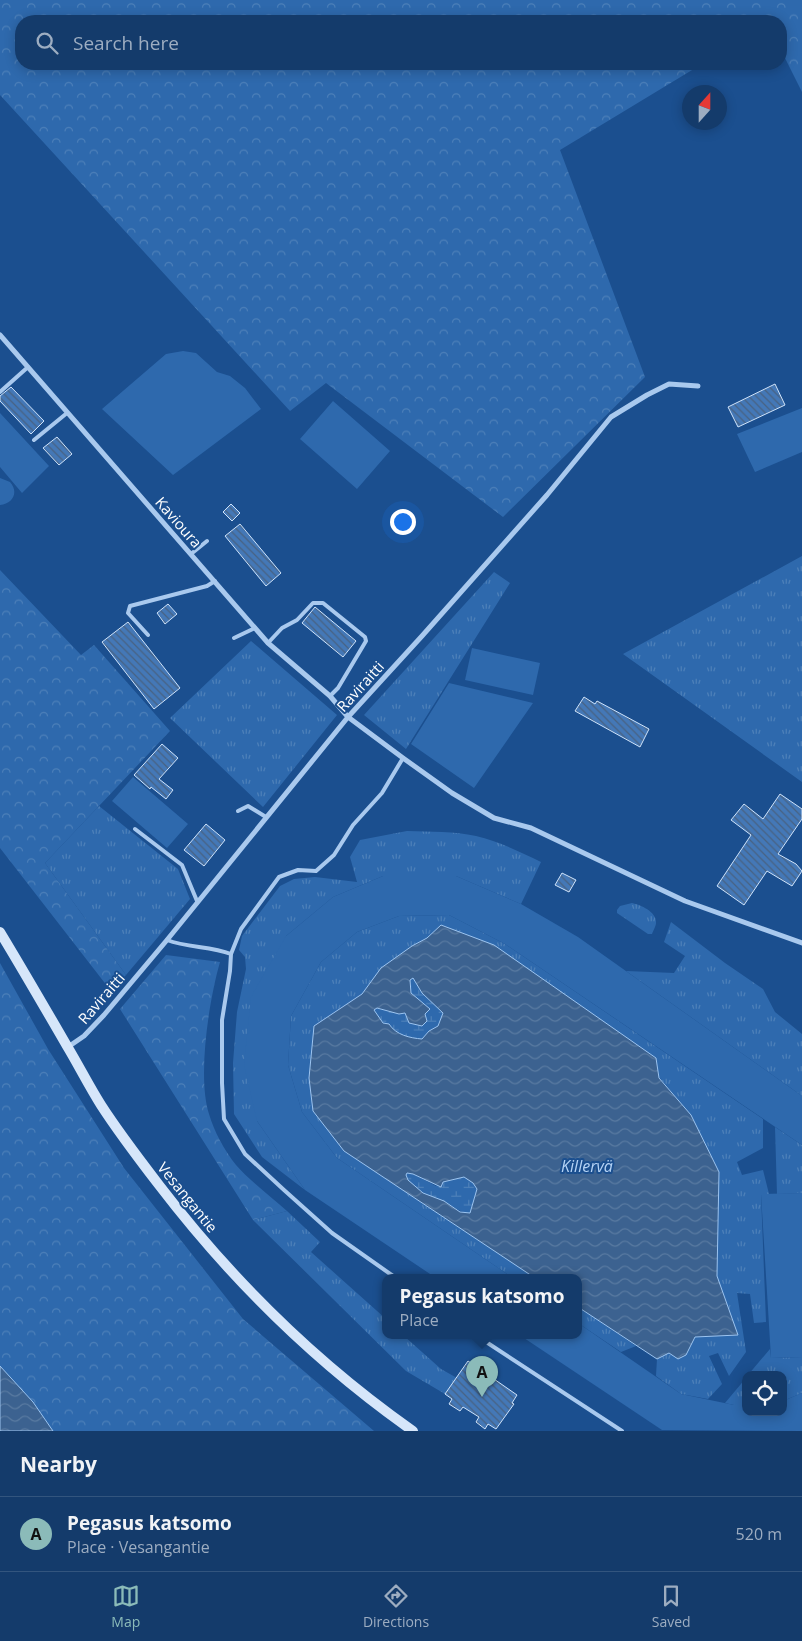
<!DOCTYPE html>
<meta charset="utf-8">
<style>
:root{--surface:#143b6b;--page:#1d4271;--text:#f1f3f6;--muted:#9dadc1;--line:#33557e;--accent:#8bbbb9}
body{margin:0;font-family:"Open Sans",sans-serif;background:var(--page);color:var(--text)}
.controls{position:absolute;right:15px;bottom:15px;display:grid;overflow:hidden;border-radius:10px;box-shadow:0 2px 12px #0003}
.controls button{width:45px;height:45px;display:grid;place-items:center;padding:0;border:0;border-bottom:1px solid var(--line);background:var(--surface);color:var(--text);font:25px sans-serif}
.compass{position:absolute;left:682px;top:85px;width:45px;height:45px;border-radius:50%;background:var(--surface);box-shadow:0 2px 12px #0003;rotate:21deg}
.you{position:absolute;left:402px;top:521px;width:18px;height:18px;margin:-12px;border:4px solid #fff;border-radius:50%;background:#1a73e8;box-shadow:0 0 0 8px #1a73e833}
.badge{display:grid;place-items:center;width:32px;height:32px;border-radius:50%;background:var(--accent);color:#111;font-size:16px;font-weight:700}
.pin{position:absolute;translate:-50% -41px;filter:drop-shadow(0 1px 2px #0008)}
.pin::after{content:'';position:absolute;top:26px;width:18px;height:15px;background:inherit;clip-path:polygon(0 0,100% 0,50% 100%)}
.popup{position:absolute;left:382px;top:1274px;width:200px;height:65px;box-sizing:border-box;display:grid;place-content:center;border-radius:10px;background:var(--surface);filter:drop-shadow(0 1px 4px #0005);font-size:16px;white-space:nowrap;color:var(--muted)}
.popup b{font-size:19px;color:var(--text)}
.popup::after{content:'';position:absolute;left:50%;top:100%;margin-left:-10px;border:10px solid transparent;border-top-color:var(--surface)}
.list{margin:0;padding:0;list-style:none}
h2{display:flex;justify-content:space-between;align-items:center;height:65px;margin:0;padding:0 20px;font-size:21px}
h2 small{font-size:16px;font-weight:400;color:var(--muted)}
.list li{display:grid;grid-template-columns:32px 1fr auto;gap:15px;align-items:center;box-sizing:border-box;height:75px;padding:0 20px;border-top:1px solid var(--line)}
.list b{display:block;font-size:19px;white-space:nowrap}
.list p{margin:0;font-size:16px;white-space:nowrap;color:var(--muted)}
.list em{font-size:16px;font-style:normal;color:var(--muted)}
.icon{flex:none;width:28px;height:28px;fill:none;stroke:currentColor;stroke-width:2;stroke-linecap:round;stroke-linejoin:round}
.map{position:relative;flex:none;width:802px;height:1431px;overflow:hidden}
.search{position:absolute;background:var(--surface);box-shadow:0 2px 12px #0003;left:15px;right:15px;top:15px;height:55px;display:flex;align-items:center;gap:12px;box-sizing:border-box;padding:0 18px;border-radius:20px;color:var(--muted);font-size:19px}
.sheet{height:140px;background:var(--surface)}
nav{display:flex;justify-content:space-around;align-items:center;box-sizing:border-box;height:70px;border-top:1px solid var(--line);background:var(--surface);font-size:14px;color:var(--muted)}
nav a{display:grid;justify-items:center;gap:2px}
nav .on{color:var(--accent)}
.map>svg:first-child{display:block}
.grass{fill:url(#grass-tufts)}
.forest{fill:url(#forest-crowns)}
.wetland{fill:url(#wetland-marsh)}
.pitch{fill:#2e69ad}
.water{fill:url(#water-waves);stroke:#9cc4f0;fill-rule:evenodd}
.building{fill:url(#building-back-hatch);stroke:#cfe3fa}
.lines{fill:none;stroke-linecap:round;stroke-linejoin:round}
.lane{stroke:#a9c9ee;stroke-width:4}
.street{stroke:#a9c9ee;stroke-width:5}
.secondary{stroke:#d6e6fa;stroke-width:10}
.labels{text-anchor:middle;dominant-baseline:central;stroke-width:4;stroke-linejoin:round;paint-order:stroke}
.street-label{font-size:15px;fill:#fff;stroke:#1b4f8f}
.water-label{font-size:16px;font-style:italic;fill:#b5d3f5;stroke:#1b4f8f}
</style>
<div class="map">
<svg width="802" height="1431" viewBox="0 0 802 1431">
<defs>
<pattern id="grass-tufts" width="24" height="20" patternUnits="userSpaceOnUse" patternTransform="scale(1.25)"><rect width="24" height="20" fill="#2e69ad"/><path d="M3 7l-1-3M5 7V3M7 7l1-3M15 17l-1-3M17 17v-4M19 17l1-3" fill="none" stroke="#4d80b9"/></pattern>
<pattern id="forest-crowns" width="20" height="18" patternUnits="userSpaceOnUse" patternTransform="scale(1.25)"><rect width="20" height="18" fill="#2e69ad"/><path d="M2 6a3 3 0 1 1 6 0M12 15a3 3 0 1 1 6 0" fill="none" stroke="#4d80b9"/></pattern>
<pattern id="wetland-marsh" width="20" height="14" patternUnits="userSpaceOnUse" patternTransform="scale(1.25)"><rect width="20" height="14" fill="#2e69ad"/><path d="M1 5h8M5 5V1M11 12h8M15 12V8" fill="none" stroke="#4d80b9"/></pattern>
<pattern id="water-waves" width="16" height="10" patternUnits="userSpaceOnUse" patternTransform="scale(1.25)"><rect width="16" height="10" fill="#3c6290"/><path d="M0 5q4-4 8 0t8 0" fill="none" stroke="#597aa1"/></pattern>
<pattern id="building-back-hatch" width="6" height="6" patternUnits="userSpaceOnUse" patternTransform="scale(1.25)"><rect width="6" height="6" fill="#4478b7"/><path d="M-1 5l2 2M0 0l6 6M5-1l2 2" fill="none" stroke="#486282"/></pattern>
</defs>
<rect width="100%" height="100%" fill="#1b4f8f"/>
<path class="grass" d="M802,556V782L623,654Z
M494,572L510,583L406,749L364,715Z
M251,641L337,715L263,807L170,718Z
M99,806L178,869L190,899L126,975L45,863Z
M407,831C430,832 454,831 476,836C498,841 520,852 541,862L521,904L456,876H383L333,897L286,936L257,1121L305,1190L262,1157L234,1114L233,1063L237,1012L246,969L245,957L239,950L242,936L280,886L294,879L315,877L357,882L350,857L360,840Z
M632,903C641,905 657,912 656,923C656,926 653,931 652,934H648L617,913V910L620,906Z
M449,915L505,944L763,1119V1148L737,1162L742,1175L763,1170L769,1194L761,1195L766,1322L754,1323L750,1294L737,1293L746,1352L729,1376L718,1353L709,1356L722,1384L708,1399L681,1394L656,1376L657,1359L669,1352L717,1276L719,1172L691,1115L659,1077L656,1058L441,925L427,938L412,946L382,968L362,994L314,1026L344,1151L535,1278H513L337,1158L302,1112L288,1065L291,1016L321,962L357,932L399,916Z
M671,922L725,963L763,989L775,1012L802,1034V1096L626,971L674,973L685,956L664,942Z
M775,1127L802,1145V1193L777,1194Z
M287,1211L320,1242L311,1252L386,1319V1336H404L441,1369L457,1378L445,1394L406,1371L253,1220Z
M578,1307L636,1346L621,1352L578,1323Z
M770,1349L771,1358L802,1357V1393L783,1401V1375H748Z
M746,1378V1405H734L725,1403Z"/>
<path class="forest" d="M0,0H802V92L781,50V21H21V64H702L560,150L645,377L503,517L326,383L290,411L0,95Z
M0,570L81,655L94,645L170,731L45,863L126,975L111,991L0,848Z
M166,955L220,962C209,1000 197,1077 209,1114C214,1131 224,1150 236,1165C249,1180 271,1197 287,1211L253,1220L120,1009Z
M0,963L48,1049L124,1168L243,1319L374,1431H53L33,1402L0,1366Z"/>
<path class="wetland" d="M413,978L422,993L443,1013L438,1026L429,1031L422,1039C419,1038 414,1039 410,1038C399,1036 378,1021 373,1010L377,1008L383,1010L411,993L410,980Z
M406,1173L413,1174L436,1186L443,1182L464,1177L473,1183L477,1189L470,1214C460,1212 454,1207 445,1202C434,1197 405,1190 406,1173Z"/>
<path class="pitch" d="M183,351L196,353L217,372L230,376L245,388L261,409L173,475L102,409L166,354Z
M333,401L390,451L357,489L300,439Z
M802,408V452L755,472L737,434Z
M0,413L49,466L22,493L0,467Z
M0,478L10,482C19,492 13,504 0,505Z
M472,648L540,663L533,695L465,680Z
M449,683L533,703L474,788L411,744Z
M133,777L188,824L167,848L112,801Z
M383,876H456L521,904L578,937L802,1096V1145L505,944L449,915L399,916L357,932L321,962L291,1016L288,1065L302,1112L337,1158L513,1278H436L305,1190L257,1121L244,1065L251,997L286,936L333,897Z
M802,1193V1357L771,1358L761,1194Z
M578,1323L681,1394L734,1405H746V1412H783V1401L802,1393V1431L662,1430L521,1336H578Z"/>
<path class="water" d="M441,925L494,945L656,1058L659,1078L691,1115L719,1172L717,1276L738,1335L695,1337L686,1355L678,1359L669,1353L657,1359L578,1307V1278H535L344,1151L313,1111L309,1078L314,1026L362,994L381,968L412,946L427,938ZM413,978L422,993L443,1013L438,1026L429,1031L422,1039C410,1038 396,1035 389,1024L383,1023L374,1010L377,1008L399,1014L405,1013L409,1023L422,1026L427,1021L425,1014L430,1009L411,993L410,980ZM407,1173L413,1174L441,1187L443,1182L464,1177L473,1183L477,1189L470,1213L460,1212L444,1201L423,1193L408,1180L406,1175Z
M0,1366L33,1402L53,1431H0Z"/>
<path class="building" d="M775,384L785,405L738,427L728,407Z
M11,387L44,421L31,434L0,401V396Z
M57,437L72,454L59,465L43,448Z
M231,504L240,513L232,521L223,512Z
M240,524L281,573L266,586L225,536Z
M168,604L177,614L165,624L157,613Z
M315,607L356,641L343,657L302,623Z
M128,622L180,688L154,709L102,642Z
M584,697L595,704L597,701L649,729L640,747L575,711Z
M162,744L178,758L159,779L173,790L166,799L151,787L150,789L134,775Z
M780,794L802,809V819L778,854L796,864L802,871L792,886L767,871L744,905L717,886L751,835L731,820L744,804L763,819Z
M206,824L225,840L204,866L184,850Z
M562,873L576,880L569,892L555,885Z
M468,1361L517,1395L512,1403L514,1404L496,1429L488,1424L485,1429L476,1422L479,1417L463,1407L460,1411L449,1404L452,1399L445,1394Z"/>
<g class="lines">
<path class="lane" d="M0,392L28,367
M34,440L67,413
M191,554L207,541
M148,635L128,613L130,606L207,586L215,581
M234,638L255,628
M268,643L282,628L297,620L313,603H323L365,637L366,641L338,688L330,696
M238,811L248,806L266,817
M135,829L182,865L197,901
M167,940C188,948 210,946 231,954
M396,1278L332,1233L284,1190L245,1154L224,1119L222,1083V1020L230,971L231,954L241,929L279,877L298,870L316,871L334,855L353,825L382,793L403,758
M477,1336L622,1431"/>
<path class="street" d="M0,335L268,643L330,696L348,717L403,758L452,793L494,818L531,828L685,901L802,943
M68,1047L84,1036L104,1015L167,940L348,717L422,636L547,495L611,417L647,395L669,384L698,386"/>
<path class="secondary" d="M0,932C23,970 45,1008 67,1046C79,1066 89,1086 101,1105C119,1133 139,1159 159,1185C231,1279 315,1362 413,1431"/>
</g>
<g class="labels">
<g class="street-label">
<text transform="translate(179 522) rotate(49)">Kavioura</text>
<text transform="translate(360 686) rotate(-48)">Raviraitti</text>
<text transform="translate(101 998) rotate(-49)">Raviraitti</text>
<text transform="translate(188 1197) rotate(51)">Vesangantie</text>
</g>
<g class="water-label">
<text x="587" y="1166">Killervä</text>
</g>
</g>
</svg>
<div class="controls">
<button><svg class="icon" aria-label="locate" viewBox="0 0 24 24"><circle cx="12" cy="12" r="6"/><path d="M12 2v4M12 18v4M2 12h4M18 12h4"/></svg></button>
</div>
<svg class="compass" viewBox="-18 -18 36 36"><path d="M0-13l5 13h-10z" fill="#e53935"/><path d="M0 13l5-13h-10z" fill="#9dadc1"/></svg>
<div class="you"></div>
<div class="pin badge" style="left:482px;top:1397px">A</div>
<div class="popup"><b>Pegasus katsomo</b>Place</div>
<div class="search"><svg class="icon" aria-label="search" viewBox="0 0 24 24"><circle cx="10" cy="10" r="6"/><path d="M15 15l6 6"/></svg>Search here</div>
</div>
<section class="sheet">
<h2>Nearby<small></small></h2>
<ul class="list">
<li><span class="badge">A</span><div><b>Pegasus katsomo</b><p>Place · Vesangantie</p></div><em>520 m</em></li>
</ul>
</section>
<nav>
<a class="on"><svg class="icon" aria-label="map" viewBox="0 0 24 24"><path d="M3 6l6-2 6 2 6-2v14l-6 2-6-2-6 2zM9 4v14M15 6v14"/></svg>Map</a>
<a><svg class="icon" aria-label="directions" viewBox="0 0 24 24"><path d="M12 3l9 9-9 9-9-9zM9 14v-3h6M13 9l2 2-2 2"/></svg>Directions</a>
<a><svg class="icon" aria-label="saved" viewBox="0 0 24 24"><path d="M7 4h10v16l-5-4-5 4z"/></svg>Saved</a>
</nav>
